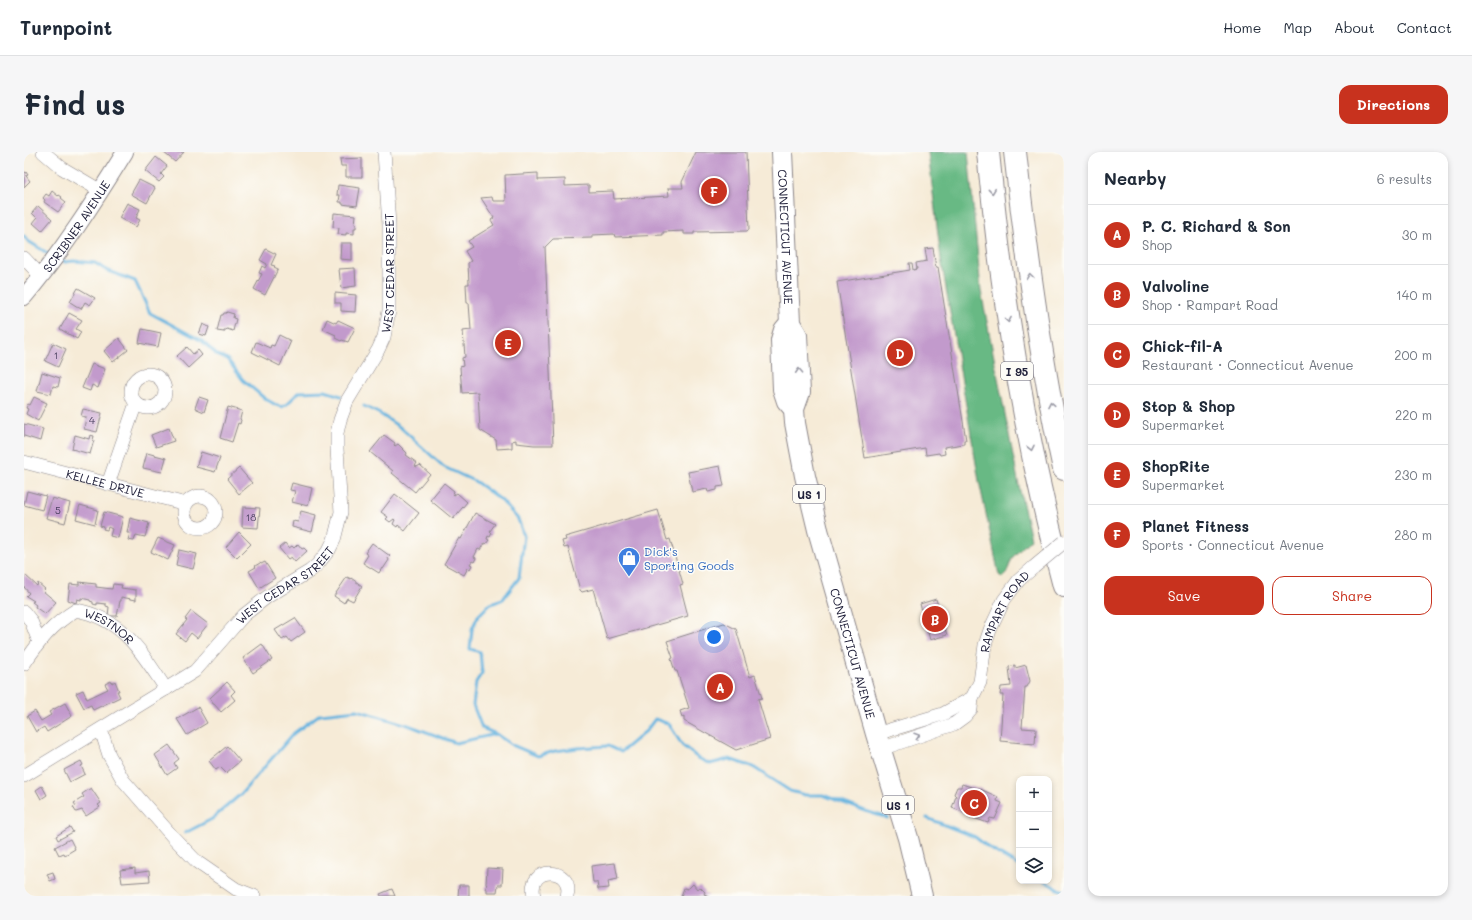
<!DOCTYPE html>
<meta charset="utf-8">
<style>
:root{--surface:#fff;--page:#f6f6f7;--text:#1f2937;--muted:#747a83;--line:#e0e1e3;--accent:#c8321e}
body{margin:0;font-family:Mali,sans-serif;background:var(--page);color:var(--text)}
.controls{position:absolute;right:12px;bottom:12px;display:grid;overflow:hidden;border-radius:8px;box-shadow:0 2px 6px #0003}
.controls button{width:36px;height:36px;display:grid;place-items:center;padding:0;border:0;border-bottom:1px solid var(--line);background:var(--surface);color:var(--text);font:20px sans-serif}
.you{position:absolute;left:690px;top:485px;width:14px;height:14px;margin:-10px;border:3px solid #fff;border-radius:50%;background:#1a73e8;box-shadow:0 0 0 6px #1a73e833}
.badge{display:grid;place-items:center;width:26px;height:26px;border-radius:50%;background:var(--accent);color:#fff;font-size:13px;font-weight:700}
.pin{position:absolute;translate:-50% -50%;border:2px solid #fff;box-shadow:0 1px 4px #0006}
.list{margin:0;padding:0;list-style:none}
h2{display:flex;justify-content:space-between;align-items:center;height:52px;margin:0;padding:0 16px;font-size:17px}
h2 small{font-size:13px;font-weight:400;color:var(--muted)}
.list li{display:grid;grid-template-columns:26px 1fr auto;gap:12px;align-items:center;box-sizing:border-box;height:60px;padding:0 16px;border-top:1px solid var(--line)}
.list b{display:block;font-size:15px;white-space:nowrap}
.list p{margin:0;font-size:13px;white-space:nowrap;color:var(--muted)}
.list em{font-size:13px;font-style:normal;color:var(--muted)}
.actions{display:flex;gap:8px;padding:12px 16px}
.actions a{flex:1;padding:9px 0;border:1px solid var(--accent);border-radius:12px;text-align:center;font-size:14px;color:var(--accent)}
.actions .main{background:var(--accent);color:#fff}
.icon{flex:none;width:22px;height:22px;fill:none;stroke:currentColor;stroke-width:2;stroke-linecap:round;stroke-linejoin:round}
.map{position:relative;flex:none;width:1040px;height:744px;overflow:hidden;border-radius:12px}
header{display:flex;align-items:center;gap:24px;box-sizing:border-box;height:56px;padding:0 20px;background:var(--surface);border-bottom:1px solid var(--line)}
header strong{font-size:19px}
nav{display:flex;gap:22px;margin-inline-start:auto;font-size:14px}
.intro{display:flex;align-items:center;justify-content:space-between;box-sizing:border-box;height:96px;padding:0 24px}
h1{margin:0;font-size:28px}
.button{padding:10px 18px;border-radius:12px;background:var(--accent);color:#fff;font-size:14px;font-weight:700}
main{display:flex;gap:24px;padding:0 24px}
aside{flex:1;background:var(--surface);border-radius:12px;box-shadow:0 2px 6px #0003}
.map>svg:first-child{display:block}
.forest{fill:#68b984;stroke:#456e60}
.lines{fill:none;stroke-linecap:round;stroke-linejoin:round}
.stream{stroke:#65b3df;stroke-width:3}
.building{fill:#c29acc}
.minor-casing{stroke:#8c8689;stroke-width:14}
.tertiary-casing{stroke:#8c8689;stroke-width:18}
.primary-casing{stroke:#8c8689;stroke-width:22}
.motorway-casing{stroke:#8c8689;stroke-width:24}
.minor{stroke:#fff;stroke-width:13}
.tertiary{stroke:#fff;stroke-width:16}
.primary{stroke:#fff;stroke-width:20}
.motorway{stroke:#fff;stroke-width:22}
.minor-bridge-casing{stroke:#8c8689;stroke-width:14;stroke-linecap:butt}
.minor-bridge{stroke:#fff;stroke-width:13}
.oneway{stroke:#9c9ca7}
.labels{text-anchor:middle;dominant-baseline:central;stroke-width:3;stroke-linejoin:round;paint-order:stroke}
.number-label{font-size:10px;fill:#4a405f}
.shield{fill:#fdfcf7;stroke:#646373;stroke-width:1}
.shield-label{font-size:11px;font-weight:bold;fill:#22223b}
.street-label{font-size:12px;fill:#22223b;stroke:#fdfcf7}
.shop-label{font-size:12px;fill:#366cbe;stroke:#fdfcf7;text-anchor:start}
</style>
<header>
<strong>Turnpoint</strong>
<nav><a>Home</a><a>Map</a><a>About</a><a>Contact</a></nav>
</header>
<div class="intro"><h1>Find us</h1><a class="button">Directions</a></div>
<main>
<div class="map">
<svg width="1040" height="744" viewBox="0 0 1040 744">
<rect width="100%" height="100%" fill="#fdfcf7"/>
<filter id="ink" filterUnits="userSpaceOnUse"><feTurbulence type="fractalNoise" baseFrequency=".025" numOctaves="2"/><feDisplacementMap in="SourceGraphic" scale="8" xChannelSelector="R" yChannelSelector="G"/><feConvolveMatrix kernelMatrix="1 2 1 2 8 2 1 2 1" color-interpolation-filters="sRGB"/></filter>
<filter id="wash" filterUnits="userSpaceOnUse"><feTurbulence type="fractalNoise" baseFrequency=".012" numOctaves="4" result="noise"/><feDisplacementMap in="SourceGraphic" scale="16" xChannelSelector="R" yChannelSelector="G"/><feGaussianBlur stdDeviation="0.9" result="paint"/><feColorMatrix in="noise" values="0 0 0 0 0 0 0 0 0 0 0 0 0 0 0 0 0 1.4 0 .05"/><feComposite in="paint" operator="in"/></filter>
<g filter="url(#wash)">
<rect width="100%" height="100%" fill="#f6ebd7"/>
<path class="forest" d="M904,0H944L957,139L996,339L1007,387L988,406L983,420L979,426L975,423L955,329L917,107Z"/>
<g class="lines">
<path class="stream" d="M0,84L4,89L28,104
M36,108L41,110L50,109L71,111L82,118L111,129L126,161L178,189L193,203L203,207L219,228L240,246L252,253L258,255L263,252L275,240L301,239L317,244
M340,254L356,262L377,276L420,315L452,330L477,348L494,367L500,384L495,426L479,447L465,453L454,464L448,477L446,497L456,500L458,521L452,530L449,553L458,576L472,582L488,593L514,604L531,599L554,596L584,594L597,600L622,579L631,567L645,572L658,593L674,606L686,612L705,607L729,615L766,639L781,643H799L841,659L864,666
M903,666L951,685L965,696L995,714
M161,681L188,667L217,642L270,581L296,562L333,558L384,573L432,591L472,582
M1020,729L1034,737L1040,739"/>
</g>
<g id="blocks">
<path class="building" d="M139,0H160L151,10Z
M672,0H722L725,78H724L723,79L670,80V82H660V79L639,80V83L591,85L590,82L568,83V86L529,87L521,95L529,293H510L492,291V288L488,289V296L473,297L472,288L456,278L454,240L438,241L436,215L439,214L438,206L441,205L439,179L447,178L445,151H443L442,132H445L444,111L447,109L441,99L448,95L444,89L470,73L467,68L470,66L457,46L468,45L469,49H482L481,23L514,21V28L541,27V34L565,33V40L589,39L590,47L645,44L644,36H659L658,30Z
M132,5L143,14L137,22L140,25L135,30L121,19Z
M338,6V25H322V14H317L316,7Z
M2,20L4,23L2,24L6,29L0,35V21Z
M115,28L131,36L123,51L107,42Z
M314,33L336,36L333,54L318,52V50H315L316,43H313Z
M28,39L34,44L35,43L38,45L37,46L42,50L34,60L20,50L21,48L19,46L22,42L25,44Z
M103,51L116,57L112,66L116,68L112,75L95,66Z
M14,54L28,67L18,79L9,71L13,66L8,61Z
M310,61L332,63L331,72H332V76H330V82L322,81V83L314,82L315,76L309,75Z
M317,91H328V108L316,107Z
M909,96L912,116L914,115L942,288H940V292L920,295L921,302L916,303L915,301L902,303L901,296L841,306L813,130L886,118L885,111H888L889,118L893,117L892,111L903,109L901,97Z
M242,97L252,102L247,113L251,114L250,115L254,117L241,143L230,137L238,122L235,121L238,114L241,116L243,112L236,108Z
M331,116L332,134L317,136L315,117Z
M54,136L71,146L66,153L61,150L57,157L46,150Z
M311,141L332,143L331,160L317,159V151H311Z
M203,160L210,162L209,166L212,167L209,179L203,177L202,178H200V180L193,179L197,163H199L200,161H202Z
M45,161L58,168L52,177L57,180L53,187L36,177Z
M303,167L312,171L314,168L331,176L324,190L318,188L317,189L311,186L312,183L299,177Z
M179,172L185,175L182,184L175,182Z
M118,177L137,181L134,195L115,191Z
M255,183L267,189L256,214L228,200L232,190L246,196L247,193L250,194Z
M95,186L104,198L89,210L80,199Z
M29,191L42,197L34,215L21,209Z
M163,195L169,202L174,198L178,203L164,216L153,204Z
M68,212L81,217L74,236L68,233L66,239L58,236Z
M18,220L36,226L34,235L29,234L27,242L13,239Z
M10,245L23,251L14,269L2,262L4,257L2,256L4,252L6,253Z
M175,245L184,248L180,260L171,256Z
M204,255L218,259L216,267L217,268L216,272L214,271L208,290L196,286Z
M59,257L78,261L73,280L60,277L62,265L57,264Z
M0,272L19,277L16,289L0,284Z
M145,276L150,289L132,295L127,283Z
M51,283L65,287L66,283L70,284L69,288H70L66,302L48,297Z
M360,283L371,291L370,293L371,294L374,292L383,301L382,303L393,311L391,314L393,315L396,313L406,322L391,340L368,321L369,319L346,300Z
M177,300L196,306L191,320L172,315Z
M123,301L142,306L138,320L119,316Z
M696,314L700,334L693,335V338L684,340L683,337L668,340L664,320Z
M215,316L228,331L215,342L203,327Z
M268,331L288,336L284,354L268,350L271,339L266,338Z
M420,331L430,339L429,342L430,343L433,341L443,350L429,367L406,348Z
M3,339L22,344L18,358L0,353Z
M371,342L395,361L381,379L374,373L373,375L369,372L371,368L370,367L366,370L362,367L364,365L357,360Z
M28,346L46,351L41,371L22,366Z
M56,353L74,358L71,372L52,367Z
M219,355L236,356L234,376L218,375Z
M634,358L643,388L646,387L659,432L656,433L664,464L583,487L569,437L558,440L556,438L544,395L540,396L538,389L542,388L541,385Z
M277,359L292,363L288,380L268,375L269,369L274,370Z
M80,360L99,365L94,386L86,384L88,377L84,375L83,378L79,377L80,375L76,374Z
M451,361L471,372L466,379L468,381L466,385L464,384L463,387L465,388L462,392L460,391L456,398L454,397L450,405L452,406L450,410L448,409L446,412L448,413L446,417L444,416L440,423L420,412L435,386L437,387Z
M106,366L125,371L121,385L112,383L110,389L104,388L106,381H103Z
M215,380L227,392L213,406L202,395Z
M134,386L151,393L144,408L127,400Z
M261,391L265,396L268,394L270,396L274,392L278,397L280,396L283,399L271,410L267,405L264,407L255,396Z
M348,391L366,404L364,406L365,408L359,417L358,416L355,421L339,411L344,403L341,401Z
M155,398L173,402L169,417L152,413Z
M241,410L251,426L235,436L225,419L232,415L231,414L236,411L237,412Z
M1,423L13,434L14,431L21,437L19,439L32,450L21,462L11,455L12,453L8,450L10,449L2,444L5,441L0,435V425Z
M323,425L327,427V426L338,434L329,449L323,446L320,451L310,444Z
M55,430L72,432V435L88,437L89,432L98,433L97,436L112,438V448L97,445V449H96L93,464H84L85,455L82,454V452L73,451V453L69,452V450L66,449V448L57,446V448L53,447L52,451L44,448L46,432L55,433Z
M912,447L923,483L906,488L896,452Z
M167,459L184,472L173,486L167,481L161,489L152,482L163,468L161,467Z
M271,466L281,480L267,490L263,485L258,488L251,478Z
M700,471L712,477L726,525L731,523L738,546L734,547L746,587L712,598L660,569V564L658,565L656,559L665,556L653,519H651L647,507L649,506L643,489Z
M238,492L248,508L229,521L219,506Z
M991,513V516L1002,513L1006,529L1003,535H1001L998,576L1012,577L1011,592L976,589L979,543H976L977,535L987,534L985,515Z
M87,529L88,531L91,529L95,539H93L96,545L69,558L67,553L60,556L52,541L59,538L63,547L84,537L81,532Z
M203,530L211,539L207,543L211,548L197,560L190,552H189L186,546Z
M41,551L48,564L23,580L20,575L12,580L3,564L11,559L17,569L27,563L25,560Z
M174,555L183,571L163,583L153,567Z
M145,593L155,607L150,611L153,616L143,623L131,603Z
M203,594L216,609L202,621L196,615L192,618L185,609Z
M57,609L59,613L57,614L61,622L46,630L40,618Z
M938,632L953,637L954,636L974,645L973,649L978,651L971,667L966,666L964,671L944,664V662L928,656L932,644L930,642L933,635H937Z
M18,634L23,643L17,647L12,638Z
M67,636L77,651L74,653L76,655L62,664L58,658L52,660L49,655L52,654L50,651L60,645L58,642Z
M46,675L49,680L34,688L32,684Z
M46,687L51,697L41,703L40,701L35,703L31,695Z
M591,711L594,727L584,729L585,736L574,737L573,730H569L567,714Z
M111,716V721L125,719L126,729L98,731L96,718Z
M463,716L479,717L478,733H474L473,740H463V737H461L463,733L462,732Z
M29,720L31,727L26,729L23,722Z
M669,732L673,737L676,735L681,740L680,742L685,744H657L660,736L664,737Z
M435,733H445V744H434Z
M368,737L371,744H357L356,742Z"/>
</g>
</g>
<g filter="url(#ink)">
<use href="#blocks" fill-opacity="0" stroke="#8c8689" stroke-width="1"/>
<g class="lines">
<g class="minor-casing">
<g id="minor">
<path d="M19,0L38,16L77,39"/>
<path d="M0,106L17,124"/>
<circle cx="124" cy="239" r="17"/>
<path id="s1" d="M0,310L162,352"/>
<path d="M84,332L112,251"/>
<circle cx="176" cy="360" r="16"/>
<path d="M0,460L7,469L15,490"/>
<path id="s2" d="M0,512C15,489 29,472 52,458C100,467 117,500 142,537"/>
<path d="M77,578L85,603L99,628L148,684L173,710L212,737L230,744"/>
<path d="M852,582L919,562L948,546"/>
<path id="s3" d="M857,597L930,572L941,564L947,557L948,546L956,530L961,493L966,478L980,448L995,428L1010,415"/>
<path id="s4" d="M0,624L171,519L220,463L243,445L286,419L293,413L305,398L310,388L317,360L313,297V281L316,268L323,249L354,198L360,185L365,159V73L360,0"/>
<path d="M510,744C502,713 551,714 543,744"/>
</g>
</g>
<g class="tertiary-casing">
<g id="tertiary">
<path id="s5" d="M0,145C38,100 70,50 101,0"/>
</g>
</g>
<g class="primary-casing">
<g id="primary">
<path id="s6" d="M758,0L766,171L773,183L776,240L770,257L771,271L781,324L794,378L852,582L884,686L898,744"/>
<path d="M766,171L760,178L757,188L759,237L763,249L770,257"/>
</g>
</g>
<g class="motorway-casing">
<path id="motorway" d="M964,0C969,50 974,100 982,150C996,246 1015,341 1040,434
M991,0C1003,107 1017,212 1040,317"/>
</g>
<use href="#minor" class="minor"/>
<use href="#tertiary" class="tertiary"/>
<use href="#primary" class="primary"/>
<use href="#motorway" class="motorway"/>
<g class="minor-bridge-casing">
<path id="minor-bridge" d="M1010,415L1040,390"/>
</g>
<use href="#minor-bridge" class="minor-bridge"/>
</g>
<defs><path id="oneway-chevron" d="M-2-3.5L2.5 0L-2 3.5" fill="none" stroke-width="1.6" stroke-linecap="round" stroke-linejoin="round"/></defs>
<g class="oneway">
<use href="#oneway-chevron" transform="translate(968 39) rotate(84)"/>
<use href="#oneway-chevron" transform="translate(1006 124) rotate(-98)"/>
<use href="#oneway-chevron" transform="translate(984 168) rotate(81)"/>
<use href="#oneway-chevron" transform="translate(775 219) rotate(-93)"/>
<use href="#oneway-chevron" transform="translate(1027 252) rotate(-101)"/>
<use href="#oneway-chevron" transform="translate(1007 296) rotate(78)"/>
<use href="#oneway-chevron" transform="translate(893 584) rotate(-18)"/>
</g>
</g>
<defs>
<g id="shop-pin" transform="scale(1.15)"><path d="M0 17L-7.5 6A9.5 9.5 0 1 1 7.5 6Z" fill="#3f7fe0" stroke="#fdfcf7"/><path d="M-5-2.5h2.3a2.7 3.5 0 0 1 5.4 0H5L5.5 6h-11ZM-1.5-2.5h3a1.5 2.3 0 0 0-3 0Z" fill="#fff"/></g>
</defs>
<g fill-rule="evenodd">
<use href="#shop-pin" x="605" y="406"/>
</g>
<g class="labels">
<g class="number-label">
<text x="32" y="203">1</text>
<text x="68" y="268">4</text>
<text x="34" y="358">5</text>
<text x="227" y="365">18</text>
</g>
<g class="shield">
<rect x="977" y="210" width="32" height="18" rx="3"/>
<rect x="769" y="333" width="32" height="18" rx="3"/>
<rect x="858" y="644" width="32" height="18" rx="3"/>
</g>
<g class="shield-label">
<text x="993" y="219">I 95</text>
<text x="785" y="342">US 1</text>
<text x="874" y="653">US 1</text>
</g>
<g class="street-label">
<text stroke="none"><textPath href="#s5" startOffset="88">SCRIBNER AVENUE</textPath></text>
<text stroke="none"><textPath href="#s6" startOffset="85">CONNECTICUT AVENUE</textPath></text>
<text stroke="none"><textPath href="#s4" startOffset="674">WEST CEDAR STREET</textPath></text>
<text stroke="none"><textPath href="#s1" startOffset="84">KELLEE DRIVE</textPath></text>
<text stroke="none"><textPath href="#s4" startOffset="326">WEST CEDAR STREET</textPath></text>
<text stroke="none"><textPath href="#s3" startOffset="205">RAMPART ROAD</textPath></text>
<text stroke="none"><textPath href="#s2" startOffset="113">WESTNOR</textPath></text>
<text stroke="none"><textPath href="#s6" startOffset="512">CONNECTICUT AVENUE</textPath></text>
</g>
<g class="shop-label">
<text x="620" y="399">Dick's<tspan x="620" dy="14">Sporting Goods</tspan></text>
</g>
</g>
</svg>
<div class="controls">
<button>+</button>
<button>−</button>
<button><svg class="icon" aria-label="layers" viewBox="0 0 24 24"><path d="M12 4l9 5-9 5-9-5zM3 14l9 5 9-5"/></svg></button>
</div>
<div class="you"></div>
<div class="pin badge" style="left:696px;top:535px">A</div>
<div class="pin badge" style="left:911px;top:467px">B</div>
<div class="pin badge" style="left:950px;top:651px">C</div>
<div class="pin badge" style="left:876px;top:201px">D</div>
<div class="pin badge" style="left:484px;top:191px">E</div>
<div class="pin badge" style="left:690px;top:39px">F</div>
</div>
<aside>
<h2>Nearby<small>6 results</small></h2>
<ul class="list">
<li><span class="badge">A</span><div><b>P. C. Richard &amp; Son</b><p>Shop</p></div><em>30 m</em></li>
<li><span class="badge">B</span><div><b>Valvoline</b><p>Shop · Rampart Road</p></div><em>140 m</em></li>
<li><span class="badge">C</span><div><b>Chick-fil-A</b><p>Restaurant · Connecticut Avenue</p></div><em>200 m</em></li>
<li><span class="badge">D</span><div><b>Stop &amp; Shop</b><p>Supermarket</p></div><em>220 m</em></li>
<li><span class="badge">E</span><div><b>ShopRite</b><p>Supermarket</p></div><em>230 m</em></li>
<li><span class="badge">F</span><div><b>Planet Fitness</b><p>Sports · Connecticut Avenue</p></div><em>280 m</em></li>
</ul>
<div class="actions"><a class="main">Save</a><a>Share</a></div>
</aside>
</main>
